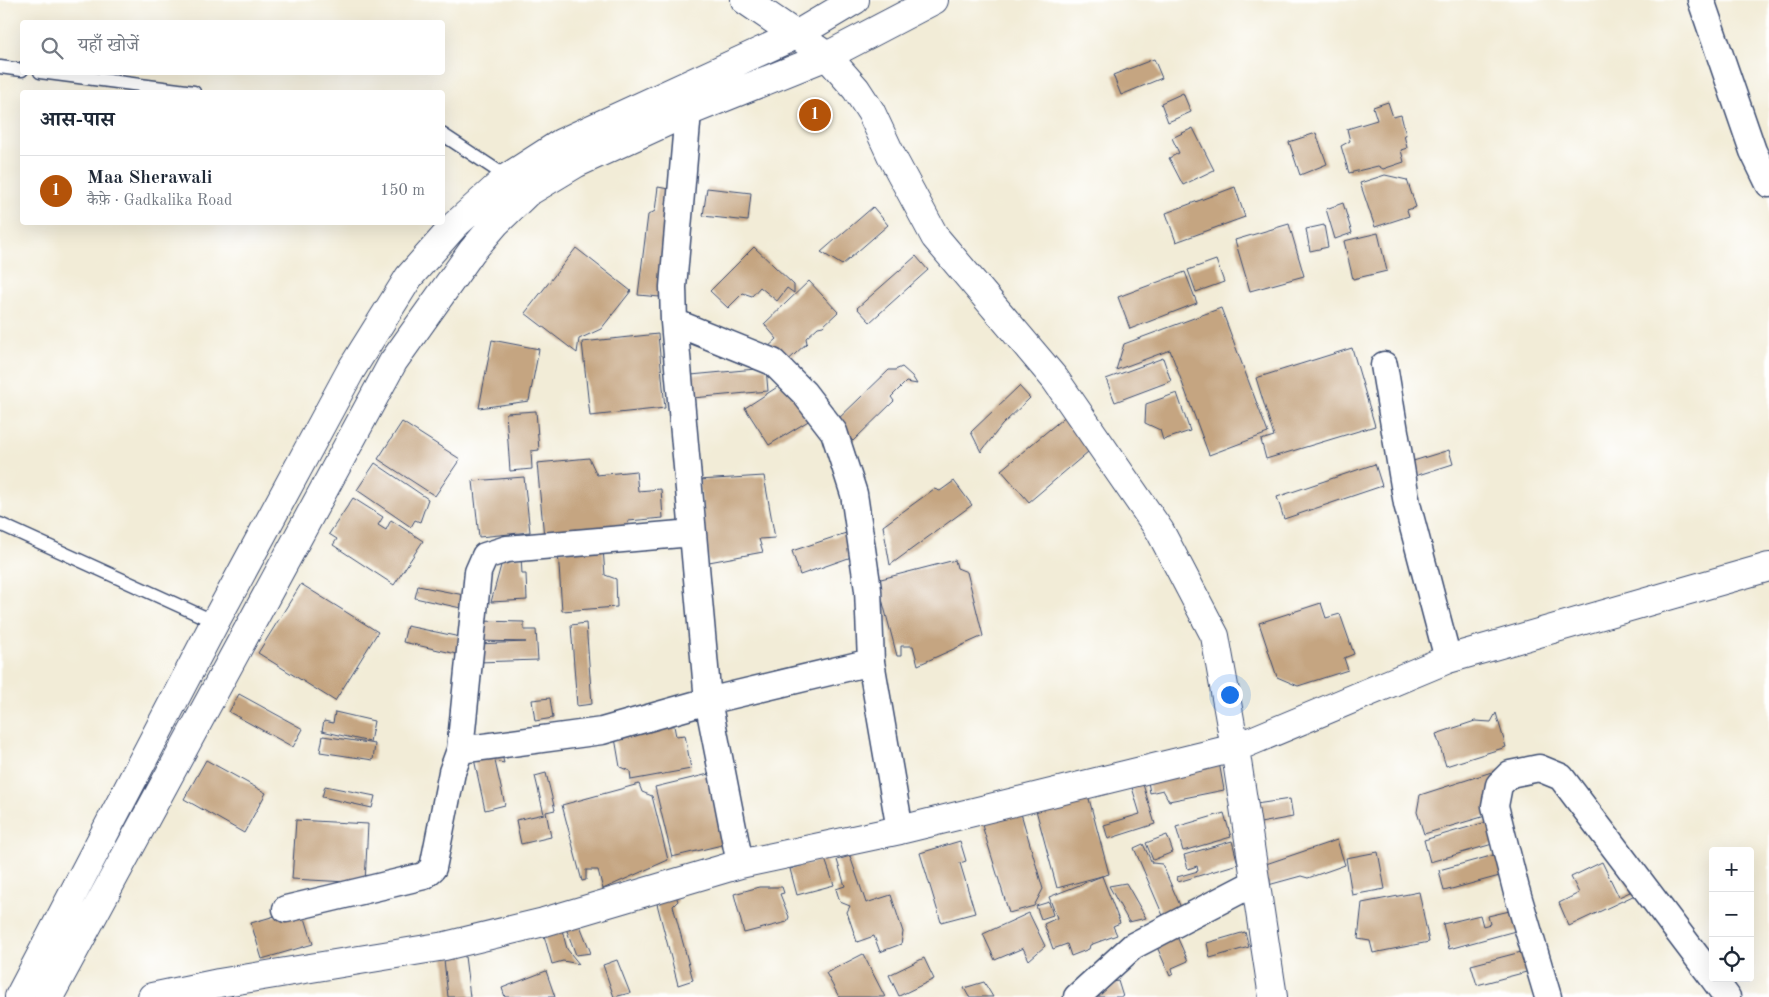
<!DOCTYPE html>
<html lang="hi">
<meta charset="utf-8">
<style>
:root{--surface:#fff;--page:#f6f6f7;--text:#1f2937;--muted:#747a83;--line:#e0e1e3;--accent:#b45309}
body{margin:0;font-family:"Old Standard TT","Noto Serif Devanagari",serif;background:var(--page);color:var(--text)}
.controls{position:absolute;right:15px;bottom:15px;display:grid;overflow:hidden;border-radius:5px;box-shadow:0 5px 20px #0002}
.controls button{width:45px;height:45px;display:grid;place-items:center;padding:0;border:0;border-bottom:1px solid var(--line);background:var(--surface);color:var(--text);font:25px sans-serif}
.you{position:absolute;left:1229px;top:694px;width:18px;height:18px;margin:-12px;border:4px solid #fff;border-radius:50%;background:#1a73e8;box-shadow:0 0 0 8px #1a73e833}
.badge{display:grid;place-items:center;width:32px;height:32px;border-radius:50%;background:var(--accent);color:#fff;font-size:16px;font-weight:700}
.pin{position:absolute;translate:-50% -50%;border:2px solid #fff;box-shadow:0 1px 5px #0006}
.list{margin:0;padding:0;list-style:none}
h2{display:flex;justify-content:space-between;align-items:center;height:65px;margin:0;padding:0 20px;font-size:21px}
h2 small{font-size:16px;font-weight:400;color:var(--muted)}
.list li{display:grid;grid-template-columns:32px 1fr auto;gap:15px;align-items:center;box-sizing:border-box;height:70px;padding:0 20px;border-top:1px solid var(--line)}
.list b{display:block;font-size:19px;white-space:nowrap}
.list p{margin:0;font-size:16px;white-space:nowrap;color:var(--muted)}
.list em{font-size:16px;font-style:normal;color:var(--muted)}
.icon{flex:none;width:28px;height:28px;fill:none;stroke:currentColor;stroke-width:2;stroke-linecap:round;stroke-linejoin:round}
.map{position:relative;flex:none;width:1769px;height:997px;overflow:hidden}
.search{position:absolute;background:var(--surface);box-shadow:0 5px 20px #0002;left:20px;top:20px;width:425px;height:55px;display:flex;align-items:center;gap:12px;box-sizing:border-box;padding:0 18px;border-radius:5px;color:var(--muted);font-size:19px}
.panel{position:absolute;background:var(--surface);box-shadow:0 5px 20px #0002;left:20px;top:90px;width:425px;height:135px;border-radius:5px}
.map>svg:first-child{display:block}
.building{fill:#c5a581}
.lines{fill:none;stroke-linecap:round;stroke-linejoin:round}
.service-casing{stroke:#3b4b70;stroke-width:15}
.minor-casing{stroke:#3b4b70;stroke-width:29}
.tertiary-casing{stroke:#3b4b70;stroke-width:30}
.primary-casing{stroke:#3b4b70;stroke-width:30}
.service{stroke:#fff;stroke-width:12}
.minor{stroke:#fff;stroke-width:26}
.tertiary{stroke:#fff;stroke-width:28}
.primary{stroke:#fff;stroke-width:28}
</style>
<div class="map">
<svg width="1769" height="997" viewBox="0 0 1769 997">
<rect width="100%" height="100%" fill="#fff"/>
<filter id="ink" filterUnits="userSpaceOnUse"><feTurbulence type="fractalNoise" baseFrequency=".02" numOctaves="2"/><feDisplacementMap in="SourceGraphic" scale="10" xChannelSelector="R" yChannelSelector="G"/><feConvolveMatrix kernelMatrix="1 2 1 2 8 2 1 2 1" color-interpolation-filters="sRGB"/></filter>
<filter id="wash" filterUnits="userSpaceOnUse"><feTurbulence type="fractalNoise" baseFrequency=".0096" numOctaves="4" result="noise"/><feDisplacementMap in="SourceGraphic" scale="20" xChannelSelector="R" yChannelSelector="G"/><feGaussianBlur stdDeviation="1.12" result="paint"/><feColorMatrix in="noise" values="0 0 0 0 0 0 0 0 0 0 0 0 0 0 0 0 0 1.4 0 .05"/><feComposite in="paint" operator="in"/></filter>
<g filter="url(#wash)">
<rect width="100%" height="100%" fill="#f2ecd7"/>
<g id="blocks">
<path class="building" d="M1154,59L1162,78L1121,95L1113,75Z
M1183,93L1191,112L1168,122L1161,103Z
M1388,102L1393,117L1401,115L1406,135H1404L1407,148L1401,150L1404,162L1383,169L1378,166L1349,173L1341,146L1350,141L1347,129L1377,120L1373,107Z
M1193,128L1214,170L1183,185L1169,158L1179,153L1172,138Z
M1316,133L1327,164L1300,175L1289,142Z
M1385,175L1407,180L1416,207L1407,210L1409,216L1375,227L1360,183Z
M658,187L674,190L660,297L638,295L648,215L655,211Z
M1235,187L1245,217L1176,242L1166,213Z
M707,188L751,193L748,221L703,216Z
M1343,203L1352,233L1335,239L1326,209Z
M873,207L888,225L842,265L821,252Z
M1289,224L1304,276L1250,291L1235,240Z
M1324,225L1328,247L1310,251L1306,229Z
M1378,233L1387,271L1353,279L1344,241Z
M754,247L794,285V293L787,288L777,301L760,287L752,296L743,293L728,308L710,291Z
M576,248L631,291L601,329L579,339L577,353L525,313Z
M916,256L928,270L870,322L857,308Z
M1216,260L1224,282L1196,292L1188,270Z
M1185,272L1197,303L1130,329L1118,297Z
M809,281L838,312L823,326L818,327L806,338L807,343L783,365L767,348L777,339L764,324Z
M1221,308L1268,433L1209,455L1170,350L1116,370L1124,344Z
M658,334L665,408L590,416L582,342Z
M492,340L539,349L529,401L479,408Z
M1352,348L1375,426L1266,459L1261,440L1274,436L1256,378Z
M1163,358L1171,381L1115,402L1106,379Z
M902,367L912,376L917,384L906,382L891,397L894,401L853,441L834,423L889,370H895Z
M766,368L768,391L693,398L691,375Z
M785,382L810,420L769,445L745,408Z
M1019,386L1030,398L1002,425L981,452L971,432Z
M1177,393L1190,431L1163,440L1160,430L1145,423L1146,404Z
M536,411L539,450L531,451L532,469L510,471L506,413Z
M1068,414L1095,446L1029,502L1001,470Z
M402,422L460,459L435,496L378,459Z
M1449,450L1453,464L1415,476L1410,462Z
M589,458L597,475L636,471L638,491L661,489L663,518L628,521L629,529L544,537L537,463Z
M375,463L428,499L420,522L415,520L411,527L357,490Z
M1375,464L1382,486L1284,519L1277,497Z
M764,476L775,538L759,539L763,552L709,562L699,480Z
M524,477L530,532L479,537L473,481Z
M954,481L972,505L890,565L883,526L934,489L940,491Z
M353,498L383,517L378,525L386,530L391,520L423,541L394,585L333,545L337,539L329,534Z
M849,532L857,555L800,575L792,551Z
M603,548L605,575L616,579L617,607L562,611L558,551Z
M521,557L522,574H526L527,600L491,602L503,558Z
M955,560L957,568L967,572L983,636L918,665L913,646H901V656H897L877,580Z
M301,584L378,632L335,701L258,653Z
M418,586L469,596L470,610L415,598Z
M1321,603L1326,618L1340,614L1354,654L1344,658L1348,670L1298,686L1277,677L1259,623Z
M478,621L524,622V630H536L538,660L478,662L477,644L526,642L478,641Z
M586,623L592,704L577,706L571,625Z
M407,626L465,638L461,655L403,642Z
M239,694L303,729L293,747L229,712Z
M550,698L553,718L535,721L532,700Z
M335,712L374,721L370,742L322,731L324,721L333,723Z
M1496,713L1506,747L1446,766L1436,734L1475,721L1491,722Z
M673,721L676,736L685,735L691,769L631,780L630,771L620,767L614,732Z
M323,736L375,744L373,760L320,752Z
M500,747L504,763L495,761L505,805L485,810L473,754Z
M206,760L266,793L244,833L184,799Z
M1219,762L1224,790L1169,801L1163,790L1150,793L1147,776Z
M1501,769L1489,815L1424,834L1417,812L1420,795Z
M546,773L555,810L546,812L551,837L521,844L516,820L544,814L535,776Z
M713,773L730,843L672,857L655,787Z
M1142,781L1155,824L1108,839L1104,825L1140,814L1131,784Z
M639,784L642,792L652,796L668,860L603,889L598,870H586V880L582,881L562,805Z
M325,786L375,796L372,808L322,797Z
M1088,795L1109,874L1057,888L1036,810Z
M1290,799L1293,817L1255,824L1256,804Z
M1020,810L1043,889L1034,906L1009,913L981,822Z
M1224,813L1231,837L1183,851L1176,827Z
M296,820L368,824L365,883L292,879Z
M1490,821L1496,843L1430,862L1424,840Z
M1167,835L1173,852L1153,860L1146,843Z
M1337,840L1345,865L1308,878L1301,876L1261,887L1263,865Z
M960,841L966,861L960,863L975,913L941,922L920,853Z
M1232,841L1238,864L1178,882L1177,877L1198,871L1197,866L1188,869L1184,855Z
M1143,844L1152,863L1162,864L1182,910L1164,918L1134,848Z
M1378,852L1385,889L1352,895L1346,858Z
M1502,853L1507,874L1444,891L1439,870Z
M850,856L866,903L891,895L903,932L901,944L880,952L874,936L857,942L847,912L850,906L840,902L836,889L845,886L837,860Z
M825,859L834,885L797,895L790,869Z
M1602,862L1619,897L1630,892L1620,871L1637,894L1569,926L1559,903L1579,893L1571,877Z
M1102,876L1120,923L1113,926L1117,935L1090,945L1089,949L1071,956L1067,944L1053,949L1044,924L1057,918L1049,897Z
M1126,883L1146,918L1129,922L1109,886Z
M759,887H782L784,893L780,894L789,917L787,922L744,933L734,894Z
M674,891L678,901L673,906L693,980L678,985L655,896Z
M1419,892L1429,942L1373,953L1370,941L1358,939L1362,903Z
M1049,902L1053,915L1041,919L1036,906Z
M302,908L313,944L262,959L251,923Z
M1514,910L1519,930L1449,949L1443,924L1480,915L1483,926L1490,924L1488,916Z
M1029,913L1045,946L1029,960L1023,948L995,960L983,934Z
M577,918L591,953L576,955L564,923Z
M561,926L567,949L579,964L563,961L552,964L543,932Z
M1174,930L1188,961L1172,968L1173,974L1170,976L1153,938Z
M1245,932L1249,947L1210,958L1207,943Z
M464,948L470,997H448L443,950Z
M1529,950L1534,970L1477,985L1471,965Z
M863,954L885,997H839L826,973Z
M924,958L934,979L899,996L889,975Z
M617,960L630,993L614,997L603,965Z
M546,971L555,997H505L502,988Z
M1118,981L1123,997H1089L1108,983Z
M984,982L993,997H969L964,988Z"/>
</g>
</g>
<g filter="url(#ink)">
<use href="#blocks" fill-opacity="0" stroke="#3b4b70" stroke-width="1"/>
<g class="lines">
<g class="service-casing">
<path id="service" d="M0,67L22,70
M40,72L194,92
M442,134L510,179
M0,524L215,622"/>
</g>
<g class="minor-casing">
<path id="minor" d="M1701,0L1753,151L1769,184
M688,112L673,287L674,322L708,701L740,864
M674,322L773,362L804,393L834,432L854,494L868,590L871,662L900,830
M1384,365L1407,504L1448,659
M460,750L478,572L485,556L507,549L692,533
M286,909L424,876L433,868L452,772L460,750L602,731L708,701L871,662
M1713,978L1727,997
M1077,997L1133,946L1256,882
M1548,997L1516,889L1495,806L1499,785L1510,774L1539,768L1561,777L1713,978"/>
</g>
<g class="tertiary-casing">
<path id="tertiary" d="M745,0L827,56L856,89L871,112L892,157L935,237L1055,379L1160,531L1215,636L1235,748L1273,997
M152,997L219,983L445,946L544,922L740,864L900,830L1235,748L1448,659L1769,567"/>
</g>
<g class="primary-casing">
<path id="primary" d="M19,997L215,622L351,370L409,277L455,225L508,177L561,143L796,35L855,0
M49,997L393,362L472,251L496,223L527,193L577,163L688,112L827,56L934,0"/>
</g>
<use href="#service" class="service"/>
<use href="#minor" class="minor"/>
<use href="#tertiary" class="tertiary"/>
<use href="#primary" class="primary"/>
</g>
</g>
</svg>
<div class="controls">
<button>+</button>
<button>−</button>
<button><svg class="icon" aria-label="locate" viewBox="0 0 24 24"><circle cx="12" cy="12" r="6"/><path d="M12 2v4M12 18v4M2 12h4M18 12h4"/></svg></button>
</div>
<div class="you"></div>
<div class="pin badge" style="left:815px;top:115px">1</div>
<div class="search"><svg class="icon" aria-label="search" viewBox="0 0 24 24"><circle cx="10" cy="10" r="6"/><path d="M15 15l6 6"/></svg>यहाँ खोजें</div>
<section class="panel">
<h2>आस-पास<small></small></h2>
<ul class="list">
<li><span class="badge">1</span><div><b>Maa Sherawali</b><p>कैफ़े · Gadkalika Road</p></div><em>150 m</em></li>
</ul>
</section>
</div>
